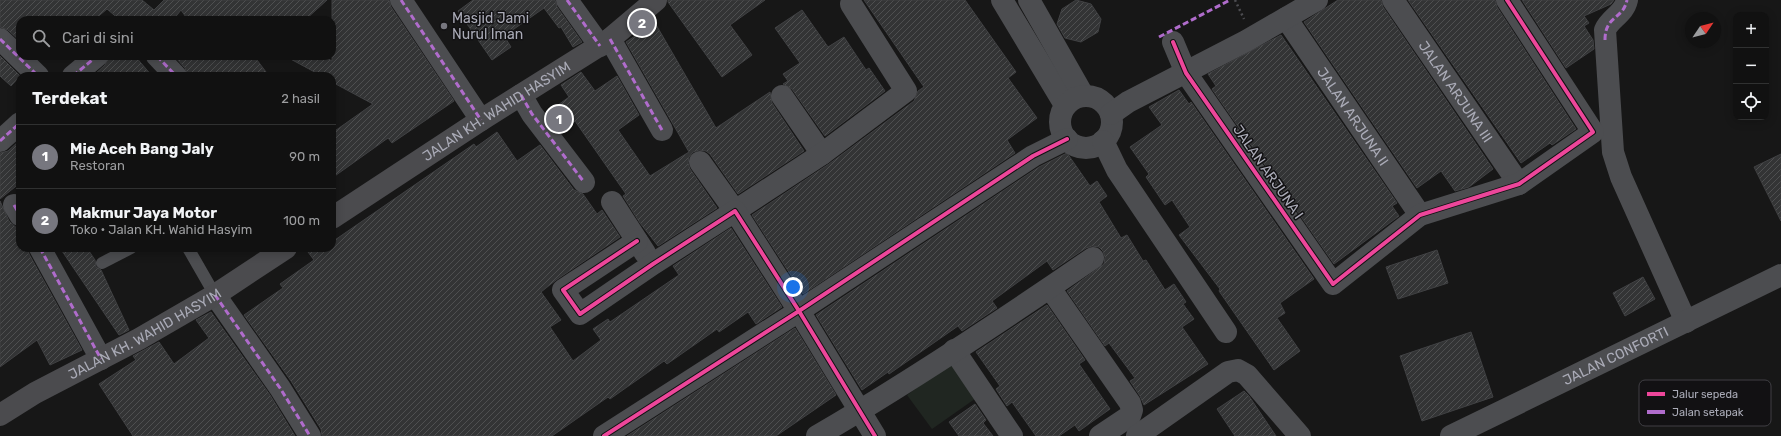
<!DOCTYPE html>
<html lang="id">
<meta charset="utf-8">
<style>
:root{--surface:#111;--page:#1e1f1f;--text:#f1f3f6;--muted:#9c9d9f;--line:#303131;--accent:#77777f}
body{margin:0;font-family:Rubik,sans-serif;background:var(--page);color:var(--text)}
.controls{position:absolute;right:12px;top:12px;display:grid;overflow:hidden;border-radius:8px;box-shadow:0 2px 10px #0003}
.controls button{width:36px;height:36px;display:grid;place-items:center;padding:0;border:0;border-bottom:1px solid var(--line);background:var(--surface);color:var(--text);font:20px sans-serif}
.compass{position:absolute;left:1685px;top:12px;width:36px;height:36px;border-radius:50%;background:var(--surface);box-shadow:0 2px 10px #0003;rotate:55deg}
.you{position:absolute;left:793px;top:287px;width:14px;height:14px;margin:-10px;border:3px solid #fff;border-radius:50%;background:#1a73e8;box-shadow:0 0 0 6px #1a73e833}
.badge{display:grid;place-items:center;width:26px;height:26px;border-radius:50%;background:var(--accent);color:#fff;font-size:13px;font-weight:700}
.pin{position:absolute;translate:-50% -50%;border:2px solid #fff;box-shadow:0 1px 4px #0006}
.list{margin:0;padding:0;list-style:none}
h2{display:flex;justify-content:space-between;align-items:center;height:52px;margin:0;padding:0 16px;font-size:17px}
h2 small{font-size:13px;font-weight:400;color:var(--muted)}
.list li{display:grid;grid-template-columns:26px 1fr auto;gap:12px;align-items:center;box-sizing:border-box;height:64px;padding:0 16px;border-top:1px solid var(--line)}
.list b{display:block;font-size:15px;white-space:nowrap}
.list p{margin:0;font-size:13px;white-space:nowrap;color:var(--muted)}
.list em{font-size:13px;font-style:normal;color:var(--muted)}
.icon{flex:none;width:22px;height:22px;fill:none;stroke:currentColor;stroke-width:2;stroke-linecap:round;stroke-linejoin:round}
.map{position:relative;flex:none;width:1781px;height:436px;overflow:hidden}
.search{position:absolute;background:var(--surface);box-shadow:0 2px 10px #0003;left:16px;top:16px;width:320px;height:44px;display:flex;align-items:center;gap:10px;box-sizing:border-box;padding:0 14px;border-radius:12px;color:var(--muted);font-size:15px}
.panel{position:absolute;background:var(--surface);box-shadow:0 2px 10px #0003;left:16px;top:72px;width:320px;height:180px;border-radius:12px}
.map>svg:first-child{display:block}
.green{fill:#202621}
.building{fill:url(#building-hatch);stroke:#404143}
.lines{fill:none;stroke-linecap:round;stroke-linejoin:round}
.path{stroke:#4d4d51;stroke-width:2.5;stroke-dasharray:2 3;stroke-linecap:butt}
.lane{stroke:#4c4d50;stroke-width:12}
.street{stroke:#4c4d50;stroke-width:22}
.secondary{stroke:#4b4b4e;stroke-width:22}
.quiet{stroke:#b06ccc;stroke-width:3;stroke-dasharray:6 3;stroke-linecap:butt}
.cycleway-casing{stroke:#121113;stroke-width:6}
.cycleway{stroke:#ed469a;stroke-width:4}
.poi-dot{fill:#77777f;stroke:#121113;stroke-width:1.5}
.labels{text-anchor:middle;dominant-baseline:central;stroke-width:3;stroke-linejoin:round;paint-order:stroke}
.poi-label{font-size:14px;fill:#aaabb7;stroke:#121113;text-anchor:start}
.street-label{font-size:14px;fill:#aaabb7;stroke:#121113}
.key{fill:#121113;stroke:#403f44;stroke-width:1}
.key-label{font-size:11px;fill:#aaabb7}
</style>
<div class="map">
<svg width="1781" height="436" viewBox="0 0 1781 436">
<defs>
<pattern id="building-hatch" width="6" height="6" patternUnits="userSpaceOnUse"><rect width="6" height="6" fill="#333435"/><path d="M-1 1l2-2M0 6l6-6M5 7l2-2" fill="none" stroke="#4e4f50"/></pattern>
</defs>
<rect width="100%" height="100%" fill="#171717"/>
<path class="green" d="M954,361L979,396L932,429L907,395Z"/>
<path class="building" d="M0,0H142L154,10L164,0H327L305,20H188L181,10L173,20H120L107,9L94,20H20V41L8,30L0,27Z
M332,0H389L391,7L454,101L392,143L388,138L332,178V133L373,104L332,82V76H322L285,56H323L332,61Z
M473,0H555L557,7L582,42L573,47L561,27L559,28L544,8L504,36L511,47L492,60L458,11Z
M668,0H765L730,25L752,55L722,77L668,2Z
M864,0H965L1016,72L1008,78L1037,118L1007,140L1015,153L803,294L752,215L829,164L914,101L918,91L924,87Z
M1076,0L1091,4L1101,19L1098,32L1081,42L1065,38L1057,24L1062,9Z
M1338,0H1381L1383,7L1493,169L1469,187L1455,191L1441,171L1417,188L1304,22Z
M1408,0H1495L1497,7L1576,129L1552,145L1550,143L1521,163Z
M1522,0H1614L1611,4L1584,16L1589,23L1584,26L1593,40L1594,49L1566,68Z
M802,10L828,47L844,37L866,70L869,68L885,91L825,136L792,89L783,84L788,81L783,74L800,63L775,28Z
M655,23L716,128L770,92L772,103L804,151L738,194L710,154L706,151L699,150L693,152L689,157L688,163L690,169L717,208L658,246L640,223L623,196L626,194L575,121L561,131L547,113L569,97L561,85L581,72L595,91L617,76L639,115L618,130L650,176L689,152L626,42Z
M1281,35L1397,203L1392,206L1399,216L1334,264L1212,89L1216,86L1208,74Z
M0,56L20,76L11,86L0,76Z
M109,56H135L152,76H93L105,65Z
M178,56H254L269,76H188L185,68L176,58Z
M1179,90L1189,104L1191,102L1314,279L1280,303L1285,313L1277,318L1300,351L1274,370L1219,291L1220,289L1179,235L1190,227L1172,200L1165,205L1146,177L1149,174L1130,147L1162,125L1149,107Z
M497,132L517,161L540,145L574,190L583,194L597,214L602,210L620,237L556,280L541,292L561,320L550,327L573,361L601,340L593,329L608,319L610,322L679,275L673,266L731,228L782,307L756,324L748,312L719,332L717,329L667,364L664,361L610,399L608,397L552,436H322L321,429L291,381L244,315L283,288L280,284L314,260L305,248H332V242L474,144L476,147Z
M18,142L20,145V183L0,199V153L8,151Z
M1067,153L1090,186L1097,181L1107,196L1099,202L1121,238L1127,235L1143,261L1146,260L1165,290L1174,284L1186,302L1183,304L1194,319L1182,327L1208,364L1144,405L1140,396L1130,381L1135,378L1109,343L1105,346L1067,291L1104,264L1105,257L1103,251L1099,247L1092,246L1086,248L1053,270L1047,261L992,301L997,308L962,331L958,326L889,374L888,372L862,390L816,315L1039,167Z
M1781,154V221L1754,167Z
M0,201L9,221L20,231V248H28L29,254L82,350L50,365L37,340L0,367Z
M60,248H87L95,260L96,267L101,270L129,330L119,335Z
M1437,250L1448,283L1398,299L1386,267Z
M1643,277L1655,299L1625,316L1613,293Z
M1047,305L1085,360L1079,364L1110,409L1079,431L1075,425L1059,436H1036L1012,402L1007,406L996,389L1000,386L976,352Z
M211,312L270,395L295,436H133L99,384L136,360L133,356L159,342L174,364L209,338L196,320Z
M795,328L836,395L776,436H627Z
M1471,332L1493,397L1422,421L1400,356Z
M1244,391L1249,396L1276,436H1235L1217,409Z
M975,404L986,420L983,423L993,436H959L949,422Z"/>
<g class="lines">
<path class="path" d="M1235,0L1244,19"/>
<path class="lane" d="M188,248L215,295
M102,263L131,248"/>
<g class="street">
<path d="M401,0L481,120"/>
<path d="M567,0L600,46"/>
<path d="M1002,0L1065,105"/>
<path d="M1029,0L1083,95"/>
<path id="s1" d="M1393,0L1519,184"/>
<path d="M1627,0C1624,14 1610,18 1605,30L1613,152L1621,177L1686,322"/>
<path id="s2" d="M1286,18L1420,215"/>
<path d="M0,39L38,76"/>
<path d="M610,39L662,130"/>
<path d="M1173,42L1186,73L1333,284L1420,215L1519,184L1593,132L1507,0"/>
<path d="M157,56L176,76"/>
<path d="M73,76L97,56"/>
<path d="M521,95L532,114L584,182"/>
<circle cx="1086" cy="122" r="26"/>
<path d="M782,96L822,154"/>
<path d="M1111,114L1128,102L1246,41L1317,0"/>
<path d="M0,141L20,123"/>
<path d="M1103,141L1117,170L1226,332"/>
<path d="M700,162L735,211L822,154L906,91L851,4"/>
<path d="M612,202L645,253"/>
<path d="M14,205L20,215"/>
<path d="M637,241L563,290L580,314L653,264L735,211L799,311L875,436"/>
<path d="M40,248L101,359"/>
<path d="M1050,288L1130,403L1132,410L1130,416L1100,436"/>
<path d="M215,295L280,388L310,436"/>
<path d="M954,350L1012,436"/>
<path d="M604,436L799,311L1033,156L1067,139"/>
<path d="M817,436C912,381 1003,320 1093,258"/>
<path d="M1137,436L1228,372L1238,370L1247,375L1300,436"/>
<path id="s3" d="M1451,436L1781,275"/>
</g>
<g class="secondary">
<path id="s4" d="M332,218L481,120L610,39L656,0"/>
<path id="s5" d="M0,415L35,393L139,339L215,295L286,248"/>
</g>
<path class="quiet" d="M401,0L481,120
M567,0L600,46
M1159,37L1230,0
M0,39L38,76
M610,39L662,130
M1605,40C1605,15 1623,20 1627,0
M157,56L176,76
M73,76L97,56
M521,95L532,114L584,182
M0,141L20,123
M14,205L20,215
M40,248L101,359
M215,295L280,388L310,436"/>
<g class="cycleway-casing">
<path id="cycleway" d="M1173,42L1186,73L1333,284L1420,215L1519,184L1593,132L1507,0
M637,241L563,290L580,314L653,264L735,211L799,311L875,436
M604,436L799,311L1033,156L1067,139"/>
</g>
<use href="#cycleway" class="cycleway"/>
</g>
<circle class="poi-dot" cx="444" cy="26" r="4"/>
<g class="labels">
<g class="poi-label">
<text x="452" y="18">Masjid Jami<tspan x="452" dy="16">Nurul Iman</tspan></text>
</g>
<g class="street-label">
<text stroke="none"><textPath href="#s1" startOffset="111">JALAN ARJUNA III</textPath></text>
<text stroke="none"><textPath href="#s4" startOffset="196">JALAN KH. WAHID HASYIM</textPath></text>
<text stroke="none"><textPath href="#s2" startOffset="119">JALAN ARJUNA II</textPath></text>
<text transform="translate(1268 172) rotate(55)">JALAN ARJUNA I</text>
<text stroke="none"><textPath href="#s5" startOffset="166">JALAN KH. WAHID HASYIM</textPath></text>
<text stroke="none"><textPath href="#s3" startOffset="183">JALAN CONFORTI</textPath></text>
</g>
</g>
<rect x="1639" y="380" width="132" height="46" rx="6" class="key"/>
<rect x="1647" y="392" width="18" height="4" fill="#ed469a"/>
<rect x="1647" y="410" width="18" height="4" fill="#b06ccc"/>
<g class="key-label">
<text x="1672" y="398">Jalur sepeda</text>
<text x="1672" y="416">Jalan setapak</text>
</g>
</svg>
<div class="controls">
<button>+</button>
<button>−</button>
<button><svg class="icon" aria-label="locate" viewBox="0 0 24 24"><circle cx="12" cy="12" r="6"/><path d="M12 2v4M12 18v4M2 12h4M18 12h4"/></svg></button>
</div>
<svg class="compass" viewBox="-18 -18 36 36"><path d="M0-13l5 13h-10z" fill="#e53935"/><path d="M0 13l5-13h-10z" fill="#9c9d9f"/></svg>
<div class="you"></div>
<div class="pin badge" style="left:559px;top:119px">1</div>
<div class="pin badge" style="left:642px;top:23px">2</div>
<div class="search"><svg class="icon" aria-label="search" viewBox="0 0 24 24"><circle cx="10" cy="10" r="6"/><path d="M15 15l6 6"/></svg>Cari di sini</div>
<section class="panel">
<h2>Terdekat<small>2 hasil</small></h2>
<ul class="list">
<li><span class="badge">1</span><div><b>Mie Aceh Bang Jaly</b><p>Restoran</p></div><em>90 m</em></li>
<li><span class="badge">2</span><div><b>Makmur Jaya Motor</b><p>Toko · Jalan KH. Wahid Hasyim</p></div><em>100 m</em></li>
</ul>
</section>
</div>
